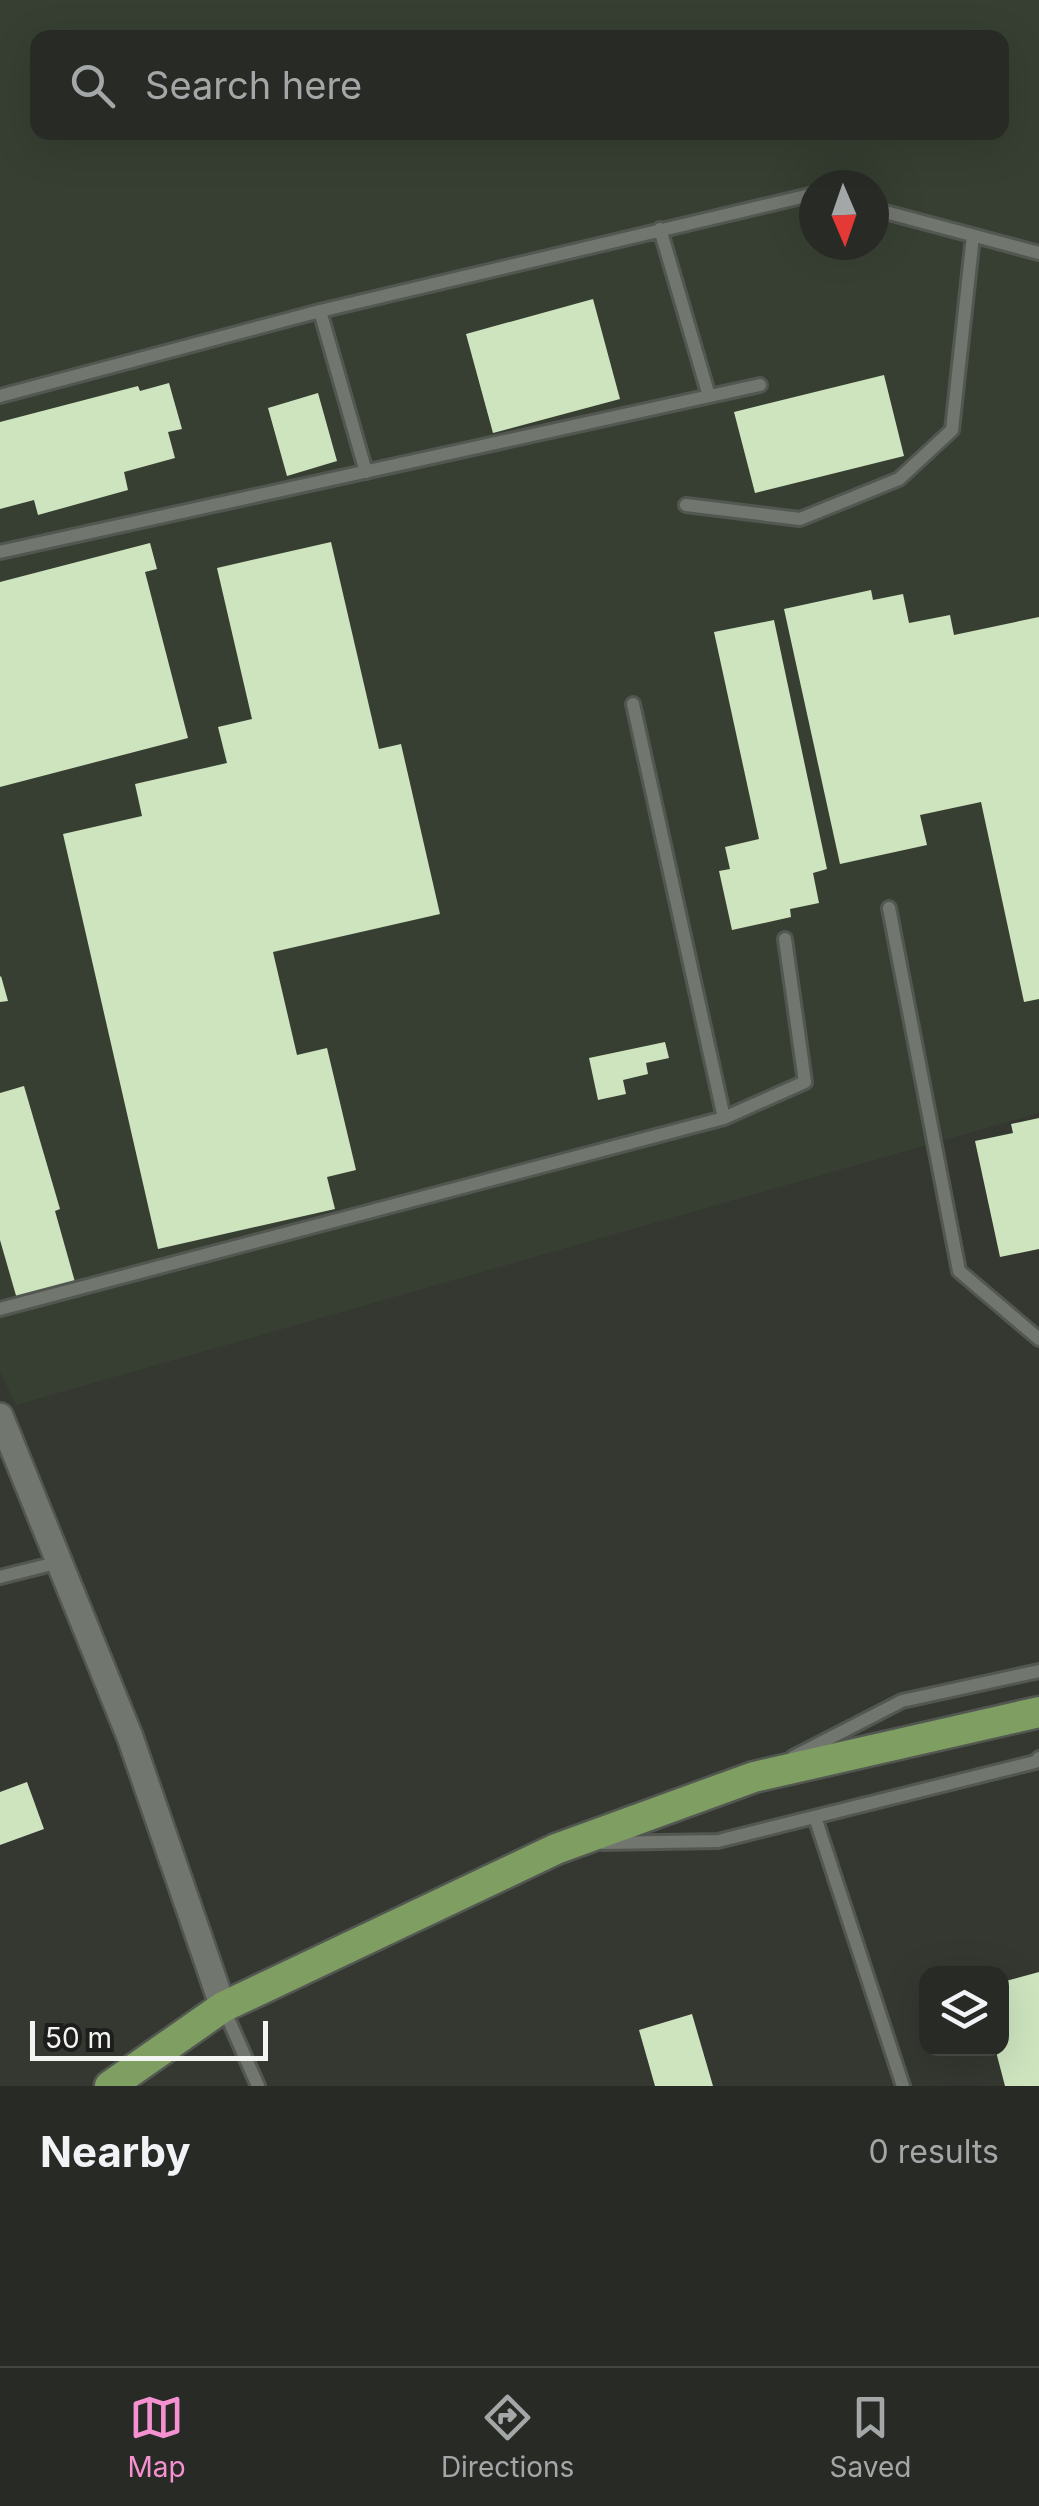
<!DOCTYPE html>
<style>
:root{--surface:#272a25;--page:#2f322d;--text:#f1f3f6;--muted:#a4a7a7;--line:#434642;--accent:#f590d1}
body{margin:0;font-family:Inter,sans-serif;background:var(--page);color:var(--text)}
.controls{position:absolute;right:30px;bottom:30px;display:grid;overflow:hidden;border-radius:20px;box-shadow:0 10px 40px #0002}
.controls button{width:90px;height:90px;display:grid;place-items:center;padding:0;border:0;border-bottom:2px solid var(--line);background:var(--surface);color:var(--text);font:50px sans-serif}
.compass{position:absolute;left:799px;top:170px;width:90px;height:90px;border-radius:50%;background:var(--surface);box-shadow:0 10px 40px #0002;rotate:178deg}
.scale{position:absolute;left:30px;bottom:25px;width:238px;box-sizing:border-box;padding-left:10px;border:5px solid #f2f5f1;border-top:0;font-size:28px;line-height:35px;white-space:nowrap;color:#f2f5f1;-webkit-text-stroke:8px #1d1e1b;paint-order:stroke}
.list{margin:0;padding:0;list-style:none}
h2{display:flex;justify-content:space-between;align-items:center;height:130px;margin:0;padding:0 40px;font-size:42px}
h2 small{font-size:32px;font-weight:400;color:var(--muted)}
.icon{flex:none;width:55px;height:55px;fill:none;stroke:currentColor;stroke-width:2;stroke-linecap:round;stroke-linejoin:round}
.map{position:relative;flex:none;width:1039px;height:2086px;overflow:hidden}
.search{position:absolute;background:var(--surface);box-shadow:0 10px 40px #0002;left:30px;right:30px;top:30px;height:110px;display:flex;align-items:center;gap:25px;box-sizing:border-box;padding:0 35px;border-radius:20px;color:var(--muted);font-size:38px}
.sheet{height:280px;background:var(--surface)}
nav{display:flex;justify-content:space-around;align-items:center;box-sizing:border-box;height:140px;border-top:2px solid var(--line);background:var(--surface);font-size:28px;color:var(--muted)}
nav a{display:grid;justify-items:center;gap:5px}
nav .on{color:var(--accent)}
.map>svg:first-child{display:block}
.built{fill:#373f32;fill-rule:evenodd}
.building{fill:#cee4bf}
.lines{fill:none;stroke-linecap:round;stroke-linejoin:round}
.lane-casing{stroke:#535751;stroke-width:18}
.street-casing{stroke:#535751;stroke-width:30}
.primary-casing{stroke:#535751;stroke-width:35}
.lane{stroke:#71766e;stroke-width:12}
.street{stroke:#71766e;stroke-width:25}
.primary{stroke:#7e9e62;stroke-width:30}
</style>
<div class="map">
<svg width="1039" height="2086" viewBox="0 0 1039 2086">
<rect width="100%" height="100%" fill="#343831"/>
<path class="built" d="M0,0H1039V1113L16,1405L0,1372ZM38,38H1002V132H38ZM814,185H874V245H814Z"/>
<path class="building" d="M593,299L620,399L493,433L466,334Z
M884,375L904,456L755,493L734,412Z
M169,383L182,429L168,432L175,458L124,472L128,490L38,515L34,500L0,509V422L138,386L140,391Z
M318,393L337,461L287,476L268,408Z
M331,542L379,749L401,744L440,914L273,952L297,1055L327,1048L356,1170L327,1177L335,1209L158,1249L63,834L142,816L135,784L227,763L218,727L252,719L217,568Z
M150,543L157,569L145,572L188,738L0,787V582Z
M871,590L873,600L903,594L909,623L950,615L954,635L1039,617V999L1024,1002L981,802L920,815L927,845L840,864L784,609Z
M774,620L827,869L813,873L819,903L790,909L791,917L732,930L719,871L730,869L725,847L759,839L714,632Z
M1,976L8,1001L0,1002V977Z
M665,1042L669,1058L646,1063L648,1074L623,1080L626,1094L598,1100L589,1058Z
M24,1086L60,1209L55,1211L75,1282L17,1299L0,1240V1093Z
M1039,1118V1249L1000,1257L975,1141L1013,1133L1011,1124Z
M27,1782L44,1829L0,1845V1792Z
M1039,1972V2086H1005L995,2048H1002V1982Z
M692,2014L713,2086H655L639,2030Z"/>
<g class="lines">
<g class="lane-casing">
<path id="lane" d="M874,209L1039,253
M660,229L709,396
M320,311L366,472
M0,396L320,311L814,194
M686,505L800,519L899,479L952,430L973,236
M0,552L760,385
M633,704L724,1118
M889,908L959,1271L1039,1339
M0,1309L724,1118L805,1082L785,939
M0,1577L60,1562
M793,1757L902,1701L1039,1671
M815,1817L903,2086
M603,1843L718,1841L1035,1762L1039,1758
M223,2007L258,2086"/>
</g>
<g class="street-casing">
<path id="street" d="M0,1416L130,1737L223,2007"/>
</g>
<g class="primary-casing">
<path id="primary" d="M110,2086L223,2007L556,1849L754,1777L1039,1712"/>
</g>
<use href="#lane" class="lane"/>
<use href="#street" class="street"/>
<use href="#primary" class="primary"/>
</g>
</svg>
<div class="controls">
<button><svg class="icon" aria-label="layers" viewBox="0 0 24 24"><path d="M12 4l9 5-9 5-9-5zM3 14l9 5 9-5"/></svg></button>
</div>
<svg class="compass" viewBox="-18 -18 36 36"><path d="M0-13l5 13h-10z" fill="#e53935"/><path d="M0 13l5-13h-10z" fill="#a4a7a7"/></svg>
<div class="scale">50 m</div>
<div class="search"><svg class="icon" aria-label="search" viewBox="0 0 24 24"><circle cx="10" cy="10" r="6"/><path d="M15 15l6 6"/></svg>Search here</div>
</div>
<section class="sheet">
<h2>Nearby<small>0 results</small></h2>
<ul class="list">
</ul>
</section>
<nav>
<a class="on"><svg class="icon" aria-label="map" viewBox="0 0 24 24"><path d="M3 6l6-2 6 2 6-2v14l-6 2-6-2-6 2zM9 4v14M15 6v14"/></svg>Map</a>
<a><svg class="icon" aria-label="directions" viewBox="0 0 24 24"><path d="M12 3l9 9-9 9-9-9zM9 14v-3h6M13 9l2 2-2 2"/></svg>Directions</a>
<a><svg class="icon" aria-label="saved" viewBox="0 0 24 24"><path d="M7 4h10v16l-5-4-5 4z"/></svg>Saved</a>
</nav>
